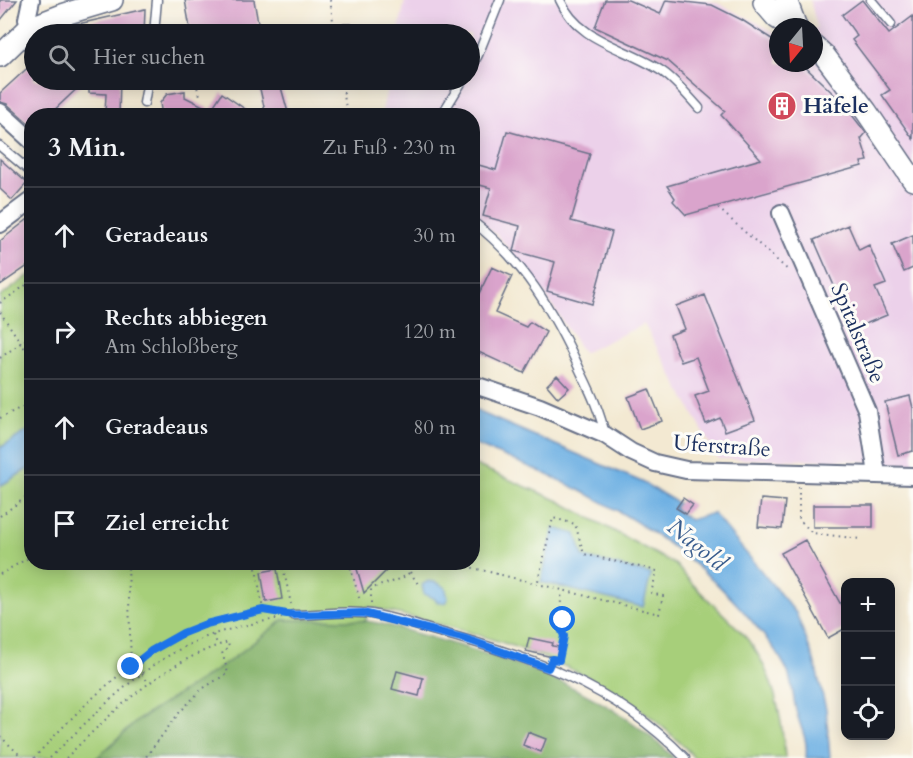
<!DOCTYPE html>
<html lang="de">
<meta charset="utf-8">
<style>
:root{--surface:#171b24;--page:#242831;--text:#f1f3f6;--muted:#9ea1a6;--line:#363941}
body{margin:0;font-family:Cardo,serif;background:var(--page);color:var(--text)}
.controls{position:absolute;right:18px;bottom:18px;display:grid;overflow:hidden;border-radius:12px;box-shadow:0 3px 15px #0003}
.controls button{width:54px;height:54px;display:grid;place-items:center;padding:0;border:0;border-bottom:2px solid var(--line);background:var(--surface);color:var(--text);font:30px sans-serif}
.compass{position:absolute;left:769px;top:18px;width:54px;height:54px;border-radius:50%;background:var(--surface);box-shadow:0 3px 15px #0003;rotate:198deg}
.stop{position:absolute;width:18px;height:18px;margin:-14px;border:4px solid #1a73e8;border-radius:50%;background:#fff}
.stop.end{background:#1a73e8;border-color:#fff;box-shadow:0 2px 6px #0008}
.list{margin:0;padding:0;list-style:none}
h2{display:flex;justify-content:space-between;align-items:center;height:78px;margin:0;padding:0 24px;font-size:26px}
h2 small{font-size:20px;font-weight:400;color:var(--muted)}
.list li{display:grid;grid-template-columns:39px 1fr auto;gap:18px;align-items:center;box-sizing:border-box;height:96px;padding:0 24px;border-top:2px solid var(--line)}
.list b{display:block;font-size:22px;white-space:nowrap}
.list p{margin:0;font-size:20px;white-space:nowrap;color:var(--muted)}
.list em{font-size:20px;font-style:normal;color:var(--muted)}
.icon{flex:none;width:33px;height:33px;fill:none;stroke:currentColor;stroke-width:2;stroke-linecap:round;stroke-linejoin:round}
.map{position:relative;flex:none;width:913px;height:758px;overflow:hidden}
.search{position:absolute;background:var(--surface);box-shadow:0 3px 15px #0003;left:24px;top:24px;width:456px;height:66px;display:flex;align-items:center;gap:15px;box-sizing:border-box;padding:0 21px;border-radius:33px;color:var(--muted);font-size:22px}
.panel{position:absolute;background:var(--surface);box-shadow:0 3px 15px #0003;left:24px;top:108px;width:456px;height:462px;border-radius:24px}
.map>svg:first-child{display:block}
.built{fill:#ecd1ea}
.green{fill:#a7cf7a;stroke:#617f6c;stroke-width:1.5}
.forest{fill:#85b26a;stroke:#507064;stroke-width:1.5}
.water{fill:#6fb1e3;stroke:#4570a0;stroke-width:1.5}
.building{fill:#daa4cc}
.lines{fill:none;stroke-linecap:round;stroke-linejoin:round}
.service-casing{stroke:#677087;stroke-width:11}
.minor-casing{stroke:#677087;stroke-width:20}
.tertiary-casing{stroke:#677087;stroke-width:24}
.path{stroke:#677087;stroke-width:2;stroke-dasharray:1.5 4.5;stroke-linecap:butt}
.service{stroke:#fff;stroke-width:8}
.minor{stroke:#fff;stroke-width:16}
.tertiary{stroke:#fff;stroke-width:21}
.route{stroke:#1a73e8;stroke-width:8}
.labels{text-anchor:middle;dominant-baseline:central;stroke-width:6;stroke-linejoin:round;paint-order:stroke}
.poi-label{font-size:22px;font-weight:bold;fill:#1b2f5e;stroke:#fdfcf7;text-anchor:start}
.street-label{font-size:22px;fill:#1b2f5e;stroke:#fdfcf7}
.water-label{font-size:24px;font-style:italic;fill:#385c8d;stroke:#fdfcf7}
</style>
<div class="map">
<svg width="913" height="758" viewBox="0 0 913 758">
<rect width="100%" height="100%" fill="#fdfcf7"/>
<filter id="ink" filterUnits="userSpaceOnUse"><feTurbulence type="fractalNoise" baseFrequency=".0167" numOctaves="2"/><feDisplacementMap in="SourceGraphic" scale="12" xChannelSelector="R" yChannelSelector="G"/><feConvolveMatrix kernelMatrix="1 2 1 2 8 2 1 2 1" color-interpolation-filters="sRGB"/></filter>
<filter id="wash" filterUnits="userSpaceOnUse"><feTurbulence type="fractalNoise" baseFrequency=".008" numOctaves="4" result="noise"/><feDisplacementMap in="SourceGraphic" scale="24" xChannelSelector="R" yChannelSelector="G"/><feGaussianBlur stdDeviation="1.35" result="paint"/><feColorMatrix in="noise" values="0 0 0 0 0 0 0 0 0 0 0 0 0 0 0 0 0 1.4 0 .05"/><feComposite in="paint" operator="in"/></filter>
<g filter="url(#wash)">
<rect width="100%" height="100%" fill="#f3e9d2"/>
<path class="built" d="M405,0H702L715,2L762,25L778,35V63H814V30L817,27L810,0H913V466L845,460L718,459L644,324L583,353L539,285L498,236L473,216L472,116H381L389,80H470V34H398Z"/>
<path class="green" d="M31,274V429L0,448V297Z
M473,464L559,501L676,565C696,591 721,610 743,634C773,668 782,714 785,758H694C686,747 675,738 665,729C590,660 466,629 368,607L366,621L283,620L223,666L138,720L97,758H0V486L31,467L32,562H472Z"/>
<path class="forest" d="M283,620C310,620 339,618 366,621C389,624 413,633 436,639C522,663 610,693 674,758H97L138,720L223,666Z"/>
<path class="water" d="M472,409L642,482L678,503L674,508L690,520L713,513L796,613L814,660L826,709L830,758H806C808,739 802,732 797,714C793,700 793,683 787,670C776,648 760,631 744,612C672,530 573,482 473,444Z
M31,429V467L0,486V448Z
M554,528L576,534L583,557L651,574L643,607L541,582Z
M428,581L436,582L445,587L448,598L445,603L437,602L434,598L424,594L422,585Z"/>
<g id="blocks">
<path class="building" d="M0,0H17L0,21Z
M185,0H254L260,34H191Z
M605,0H628L660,14L666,0L712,5L742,20L778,43V63H801L841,101L866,133L861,139L868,161L861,162L862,166L686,215L673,201L675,198L667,186L761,159L721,115L725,111L668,61L595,27Z
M862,0L889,34L913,16V139L882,95L890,90L852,40L857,36L842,15Z
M145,9L144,34H51L74,25Z
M335,24H351V34H338Z
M34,62V80H86L48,116H32V126L7,104L0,102V93Z
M89,80H120L119,115L105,114L106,94L89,93Z
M266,80H279L289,116H266L260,89Z
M185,91V97L211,110L222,93L255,116H162L160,103L167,94Z
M507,131L590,154L571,221L612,232L592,304L547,291L555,262L514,251L520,226L483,216L491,188L472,183V163L496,170Z
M0,159L27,183L12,200L0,189Z
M32,216V263L0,285V241Z
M848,225L859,250L869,245L886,284L875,288L887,315L853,329L814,240Z
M913,235V268L904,272L892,244Z
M492,267L512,276L495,313L526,327L530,322L546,332L524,373L472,349V308Z
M705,295L755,420L725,431L720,418L706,424L695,396L709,391L696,357L681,362L670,335L685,329L676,306Z
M557,375L569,388L558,398L547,385Z
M649,389L662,421L640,429L628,397Z
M910,396L913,408V451L898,455L885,402Z
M683,498L693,505L686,514L676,508Z
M761,499L785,501L782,529L758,527Z
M813,505H873V527H813Z
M805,540L846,614V628L828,638L781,553Z
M355,562H395L364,593Z
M277,569L282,599L266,602L261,572Z
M529,638L553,643L552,646L559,647L557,658L526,651Z
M397,671L423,678L419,696L392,689Z
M528,732L546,739L541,752L523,745Z"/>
</g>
</g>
<g filter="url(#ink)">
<use href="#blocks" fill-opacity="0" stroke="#677087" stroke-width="1.5"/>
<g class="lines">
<g class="service-casing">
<path id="service" d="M560,0C579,43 627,47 663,72C676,81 688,96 699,108
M871,0L891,24
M154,34L157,0
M470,69L478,55L500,0
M144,103L148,80
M441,116L463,80
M0,146L32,173
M472,221C523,260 554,312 580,370C590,391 600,411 605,435
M293,615C316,615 339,611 362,613C383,614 411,624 432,630C528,656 615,685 685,758"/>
</g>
<g class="minor-casing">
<path id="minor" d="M29,28L27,19L31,0
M0,112L32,141
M781,213L867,411L877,474
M0,224L32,200
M472,384L540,407L605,435L631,452L655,463L686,470L913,476"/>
</g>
<g class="tertiary-casing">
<path id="tertiary" d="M786,0L796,27
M764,3L777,18L791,27
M814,46L824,55L866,111L913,180
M0,56L29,28L65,14L112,0"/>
</g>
<path class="path" d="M330,0L335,34
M194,80L195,82L214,81
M342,80L347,116
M195,82L200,95
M718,208L789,271
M0,303L32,281
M0,312L32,359
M0,358L32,335
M0,418L32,402
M799,487V519L812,533L860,539
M0,516L32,493
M472,531L475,538L473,552
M128,562L131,667L137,676
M255,562L263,610
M282,562L291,604
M349,562L360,601
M449,562L659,614L663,596L651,593L657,571L584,554L575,524L553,518L537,585
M410,572L418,584
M0,574L32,556
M371,603V589C386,582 398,583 410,572L408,564
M213,635L218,645
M557,660H559C560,653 565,642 564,635C562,619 559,610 562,592
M142,674L149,683
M0,736L23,758
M34,758C89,698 146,640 228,619C239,616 252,610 264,610C269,610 276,612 282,613
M50,758C99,710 148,657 214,634C236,627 259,622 282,618
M66,758C113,711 163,662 228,642L229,648L222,652L228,673L202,689L179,713L145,758"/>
<use href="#service" class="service"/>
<use href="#minor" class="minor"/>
<use href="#tertiary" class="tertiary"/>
</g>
</g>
<g class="lines" filter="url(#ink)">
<path class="route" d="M131,667L151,651L183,633L206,624L263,610L293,615L363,613L466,639L548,668L552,659L559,660L564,636L561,629L563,620"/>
</g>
<defs>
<g id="building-disc" transform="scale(1.5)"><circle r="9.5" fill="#d1495b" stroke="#fdfcf7"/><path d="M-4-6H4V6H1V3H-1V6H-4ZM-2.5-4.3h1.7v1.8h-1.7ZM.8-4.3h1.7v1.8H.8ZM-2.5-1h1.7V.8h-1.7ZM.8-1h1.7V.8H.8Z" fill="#fff"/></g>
</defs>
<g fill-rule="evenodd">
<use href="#building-disc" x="782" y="106"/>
</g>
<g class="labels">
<g class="poi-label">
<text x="803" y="106">Häfele</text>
</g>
<g class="street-label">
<text transform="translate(858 333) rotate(67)">Spitalstraße</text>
<text transform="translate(722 446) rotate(4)">Uferstraße</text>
</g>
<g class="water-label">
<text transform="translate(697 545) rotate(39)">Nagold</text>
</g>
</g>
</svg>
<div class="controls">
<button>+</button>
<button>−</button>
<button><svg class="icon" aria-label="locate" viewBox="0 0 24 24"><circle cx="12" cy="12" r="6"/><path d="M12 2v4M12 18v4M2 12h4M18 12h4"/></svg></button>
</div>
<svg class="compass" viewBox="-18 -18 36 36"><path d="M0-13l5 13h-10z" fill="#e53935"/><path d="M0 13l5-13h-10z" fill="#9ea1a6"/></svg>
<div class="stop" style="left:563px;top:620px"></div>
<div class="stop end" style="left:131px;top:667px"></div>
<div class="search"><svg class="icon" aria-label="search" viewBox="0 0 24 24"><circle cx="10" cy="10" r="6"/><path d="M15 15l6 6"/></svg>Hier suchen</div>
<section class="panel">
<h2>3 Min.<small>Zu Fuß · 230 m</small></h2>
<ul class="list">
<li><svg class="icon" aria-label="ahead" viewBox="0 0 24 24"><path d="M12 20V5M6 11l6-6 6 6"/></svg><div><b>Geradeaus</b></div><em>30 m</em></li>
<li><svg class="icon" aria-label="right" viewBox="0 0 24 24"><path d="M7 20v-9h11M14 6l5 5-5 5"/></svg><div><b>Rechts abbiegen</b><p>Am Schloßberg</p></div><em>120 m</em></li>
<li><svg class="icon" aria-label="ahead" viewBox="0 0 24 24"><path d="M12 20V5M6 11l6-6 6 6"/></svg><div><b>Geradeaus</b></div><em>80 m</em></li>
<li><svg class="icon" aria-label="arrive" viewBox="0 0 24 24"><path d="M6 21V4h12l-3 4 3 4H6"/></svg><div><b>Ziel erreicht</b></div></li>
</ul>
</section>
</div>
